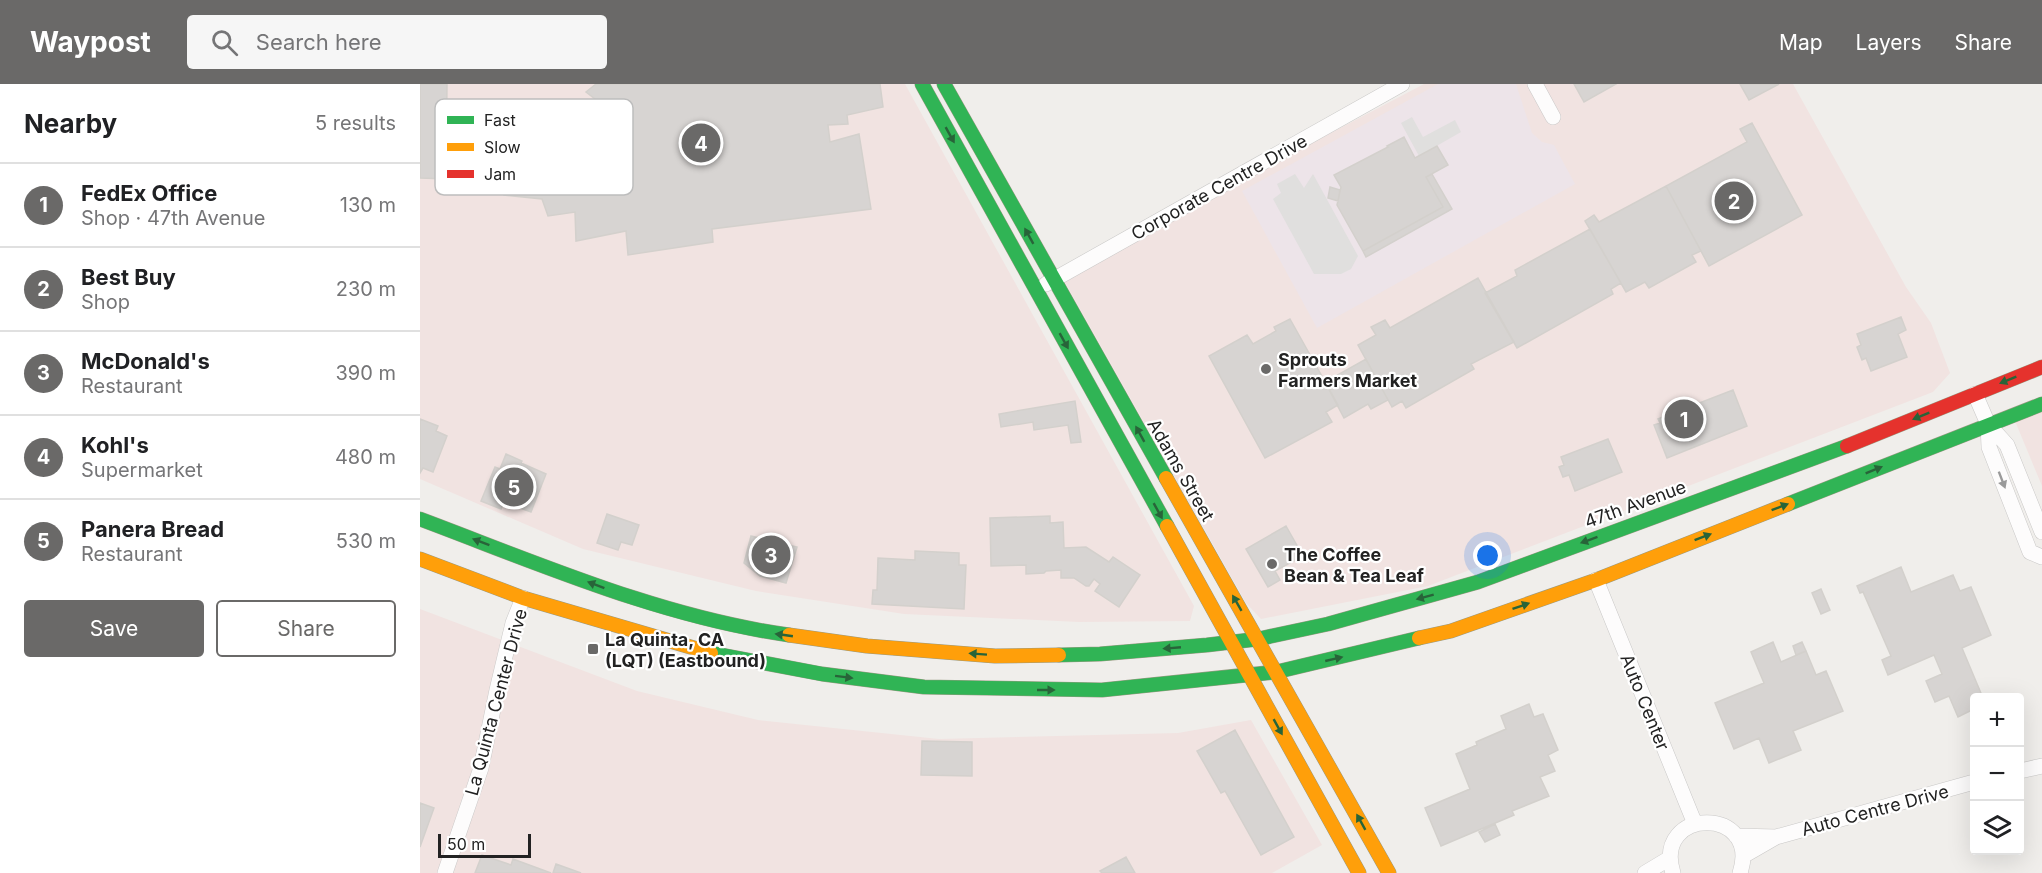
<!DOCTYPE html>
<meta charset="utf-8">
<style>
:root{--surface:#fff;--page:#f6f6f6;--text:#202124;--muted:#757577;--line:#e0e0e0;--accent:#6a6968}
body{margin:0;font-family:Inter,sans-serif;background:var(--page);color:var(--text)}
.controls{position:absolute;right:18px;bottom:18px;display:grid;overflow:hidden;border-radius:6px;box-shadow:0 6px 24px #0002}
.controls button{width:54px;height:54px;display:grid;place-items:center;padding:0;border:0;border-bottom:2px solid var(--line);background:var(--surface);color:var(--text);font:30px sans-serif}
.scale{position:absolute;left:18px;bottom:15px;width:93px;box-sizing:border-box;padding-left:6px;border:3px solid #222;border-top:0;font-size:16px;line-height:21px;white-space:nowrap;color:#222;-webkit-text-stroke:4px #fff;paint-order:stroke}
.you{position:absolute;left:1068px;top:472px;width:21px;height:21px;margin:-15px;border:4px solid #fff;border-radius:50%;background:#1a73e8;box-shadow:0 0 0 9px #1a73e833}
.badge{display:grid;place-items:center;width:39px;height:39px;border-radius:50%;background:var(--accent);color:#fff;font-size:20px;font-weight:700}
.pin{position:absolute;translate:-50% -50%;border:3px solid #fff;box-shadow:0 2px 6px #0006}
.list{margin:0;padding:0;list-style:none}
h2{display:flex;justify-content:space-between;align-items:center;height:78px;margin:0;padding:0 24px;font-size:26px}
h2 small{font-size:20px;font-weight:400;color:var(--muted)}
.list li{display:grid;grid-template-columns:39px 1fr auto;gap:18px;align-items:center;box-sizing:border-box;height:84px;padding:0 24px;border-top:2px solid var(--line)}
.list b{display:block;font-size:22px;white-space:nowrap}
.list p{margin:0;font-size:20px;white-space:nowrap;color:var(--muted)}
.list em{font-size:20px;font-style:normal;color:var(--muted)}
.actions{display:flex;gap:12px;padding:18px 24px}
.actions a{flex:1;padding:14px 0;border:2px solid var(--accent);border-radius:6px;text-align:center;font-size:21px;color:var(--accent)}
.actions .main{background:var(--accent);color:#fff}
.icon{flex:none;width:33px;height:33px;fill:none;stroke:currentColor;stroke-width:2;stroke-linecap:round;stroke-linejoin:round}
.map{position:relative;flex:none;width:1622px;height:789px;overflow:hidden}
header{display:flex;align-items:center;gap:36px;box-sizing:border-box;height:84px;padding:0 30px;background:var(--accent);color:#fff}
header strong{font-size:28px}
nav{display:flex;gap:33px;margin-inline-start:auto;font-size:21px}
.search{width:420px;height:54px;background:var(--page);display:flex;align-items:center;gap:15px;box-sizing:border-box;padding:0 21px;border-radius:6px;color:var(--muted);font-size:22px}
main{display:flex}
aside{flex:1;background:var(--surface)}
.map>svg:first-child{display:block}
.commercial{fill:#f1e3e1}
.industrial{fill:#ede4e9}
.parking{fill:#e0dfde}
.building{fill:#d7d4d2;stroke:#d3d0cc;stroke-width:1.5}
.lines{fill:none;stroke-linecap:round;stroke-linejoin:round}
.street-casing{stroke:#c9c8c7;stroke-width:16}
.fast-casing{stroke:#999a82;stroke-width:15}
.slow-casing{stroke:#999a82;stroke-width:15}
.jam-casing{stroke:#999a82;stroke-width:15}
.street{stroke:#fdfcfc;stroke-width:15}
.fast{stroke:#30b455;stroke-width:14}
.slow{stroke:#ff9f0a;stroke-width:14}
.jam{stroke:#e5322d;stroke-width:14}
.oneway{fill:#286439}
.oneway2{fill:#9a9a9a}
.poi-dot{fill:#6a6968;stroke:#fff;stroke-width:2}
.labels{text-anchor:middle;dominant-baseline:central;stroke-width:4.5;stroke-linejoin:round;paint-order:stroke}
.street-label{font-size:18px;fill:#222;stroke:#fff}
.poi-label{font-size:18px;font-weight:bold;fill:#222;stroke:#fff;text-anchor:start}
.key{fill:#fff;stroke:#bdbdbd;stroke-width:1.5}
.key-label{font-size:16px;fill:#222}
</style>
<header>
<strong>Waypost</strong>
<div class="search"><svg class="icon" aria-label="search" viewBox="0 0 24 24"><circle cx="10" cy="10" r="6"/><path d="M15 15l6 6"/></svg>Search here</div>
<nav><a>Map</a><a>Layers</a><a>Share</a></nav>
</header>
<main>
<aside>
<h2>Nearby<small>5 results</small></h2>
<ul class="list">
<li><span class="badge">1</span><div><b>FedEx Office</b><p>Shop · 47th Avenue</p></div><em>130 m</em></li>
<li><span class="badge">2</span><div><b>Best Buy</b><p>Shop</p></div><em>230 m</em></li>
<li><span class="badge">3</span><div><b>McDonald's</b><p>Restaurant</p></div><em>390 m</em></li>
<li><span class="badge">4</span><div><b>Kohl's</b><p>Supermarket</p></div><em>480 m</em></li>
<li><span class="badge">5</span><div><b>Panera Bread</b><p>Restaurant</p></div><em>530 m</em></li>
</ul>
<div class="actions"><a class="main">Save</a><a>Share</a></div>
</aside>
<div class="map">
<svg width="1622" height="789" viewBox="0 0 1622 789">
<rect width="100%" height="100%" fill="#f0eeeb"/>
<path class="commercial" d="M0,0H485L774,522L770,537L659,538L484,530L336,507L163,465L0,395Z
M1004,0H1373L1486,203L1511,239L1530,289L1513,308L1008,502L841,535L826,519L641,191Z
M1622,326V402L1595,337Z
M0,525L217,607L338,636L519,655L758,649L831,636L902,761L852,789H0Z"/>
<path class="industrial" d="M1018,0H1096L1112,49L1122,58L1134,61L1155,100L897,244L822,107Z"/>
<path class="parking" d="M992,33L1003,53L1035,36L1041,48L999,72L981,39Z
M875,90L884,104L893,90L938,172L931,185L921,190H894L853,115L861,109L857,100Z"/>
<path class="building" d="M0,0H27L26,95L0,94Z
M176,0H460L463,23L427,31L428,40L408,41L410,58L439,50L451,125L292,145L293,158L208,171L206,147L156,157L155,128L128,132L122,115L84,111L88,52L123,50L125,67L153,68L156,93L197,87L184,22L166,8Z
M1154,0H1196L1164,18Z
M1320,0H1359L1329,16Z
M1332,39L1382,131L1289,182L1246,102L1327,58L1320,45Z
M984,53L995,74L1017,62L1028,81L1006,93L1023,123L943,167L917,121L921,103L914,91L968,63L967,62Z
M1012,90L1032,125L946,173L943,167L1023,123L1006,93Z
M1246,102L1281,167L1272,171L1276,178L1229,204L1225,198L1206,208L1165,137L1174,131L1179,138Z
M910,103L920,106L918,117L908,114Z
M1170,145L1201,199L1191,205L1193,210L1097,264L1065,209L1097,192L1095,186Z
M1058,194L1094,258L1051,280L1054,285L986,324L982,317L972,323L938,261L956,251L951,243L965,236L970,244Z
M1481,233L1486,246L1478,250L1487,273L1451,287L1446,274L1442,276L1437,263L1441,261L1437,250Z
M870,235L918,321L906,328L912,338L845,374L789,272L827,251L833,260L856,247L854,243Z
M946,275L968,316L951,325L948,320L924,334L905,298Z
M1313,306L1327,342L1247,374L1234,341L1240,339L1238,335Z
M655,317L661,358L651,359L648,341L614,346L613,338L581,343L579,330Z
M0,335L18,342L16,347L27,352L13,388L3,384L0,389Z
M1188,355L1202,388L1155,407L1149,391L1143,393L1139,383L1144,381L1141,373Z
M86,370L102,377L101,379L126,390L111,428L84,418L81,425L61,417L75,383L80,385Z
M187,430L219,441L212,461L201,458L198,466L177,459Z
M630,432V439L643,438L644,464L666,463L689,478L693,473L720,491L699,523L675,507L680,500L674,495L669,502H666L654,494H641V486L626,487L624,489L606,490V481L571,482L570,434Z
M866,442L883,472L855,487L860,496L848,503L826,465Z
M331,452L377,463L366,499L340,492L324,479Z
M495,467L539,469V481H546L544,525L452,520L453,506H457L458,474L495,476Z
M1481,483L1491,508L1533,491L1540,507L1551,503L1571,551L1542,564L1563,614H1554V625L1538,633L1529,612L1515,618L1506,597L1522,590L1514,571L1468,591L1462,576L1471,572L1443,508L1440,509L1437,502Z
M1401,505L1410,526L1401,530L1392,509Z
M1353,558L1361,578L1386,567L1396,591L1406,587L1423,627L1373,647L1381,666L1349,679L1339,654L1314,665L1295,619L1344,599L1331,568Z
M1382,558L1386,567L1376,571L1373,562Z
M1109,620L1114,633L1123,630L1138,666L1128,671L1135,687L1120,693L1129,712L1092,727L1094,731L1021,762L1005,724L1050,705L1036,670L1057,661L1056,658L1086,645L1081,632Z
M815,646L874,753L841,771L805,707L801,709L777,667Z
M502,657L552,658V692L501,691Z
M0,719L14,724L0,763Z
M1075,740L1080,751L1065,758L1059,748Z
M62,771L91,781L93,775L131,789H55Z
M706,773L715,789H682L680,787Z
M136,780L161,789H133Z"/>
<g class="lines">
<g class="street-casing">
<path id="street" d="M1115,0L1133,33
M626,200L982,0
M1555,310L1568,340L1587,361L1622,448
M1568,340L1569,363L1610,468L1622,473
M1176,496L1275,740
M1600,687L1622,682
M1316,752L1356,753
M1323,772L1356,753L1554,698
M25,789L61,684L77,606L93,539L103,514
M1225,789L1250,774
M1253,789C1232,722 1342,722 1320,789"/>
</g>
<g class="fast-casing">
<path id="fast" d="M502,0L747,442
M524,0L746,394
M1368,420L1622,320
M0,435C120,480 241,533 369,551
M291,569L402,590L504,603L682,606L856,588L999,554
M639,571L680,570L787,561L838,555L908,540L1058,498L1427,362"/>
</g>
<g class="slow-casing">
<path id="slow" d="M746,394L969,789
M747,442L939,789
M0,475L103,514L291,569
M369,551L447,562L575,572L639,571
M999,554L1031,547L1176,496L1368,420"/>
</g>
<g class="jam-casing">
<path id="jam" d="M1427,362L1622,283"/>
</g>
<use href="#street" class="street"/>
<use href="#fast" class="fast"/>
<use href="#slow" class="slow"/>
<use href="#jam" class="jam"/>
</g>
<defs><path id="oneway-solid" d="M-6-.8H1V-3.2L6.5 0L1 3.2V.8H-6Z" transform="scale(1.5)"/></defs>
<g class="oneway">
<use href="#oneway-solid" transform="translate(530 51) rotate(61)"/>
<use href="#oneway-solid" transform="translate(609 152) rotate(-119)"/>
<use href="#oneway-solid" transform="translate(644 257) rotate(61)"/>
<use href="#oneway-solid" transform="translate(1588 296) rotate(158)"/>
<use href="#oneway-solid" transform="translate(1501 332) rotate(158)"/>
<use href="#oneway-solid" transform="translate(720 350) rotate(-119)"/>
<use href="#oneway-solid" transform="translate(1454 386) rotate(-22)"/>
<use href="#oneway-solid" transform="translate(1360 423) rotate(-21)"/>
<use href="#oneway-solid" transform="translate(738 427) rotate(61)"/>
<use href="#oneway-solid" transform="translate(1283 453) rotate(-21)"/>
<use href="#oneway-solid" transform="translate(1169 456) rotate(160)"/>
<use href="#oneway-solid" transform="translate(61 458) rotate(-159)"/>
<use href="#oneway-solid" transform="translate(176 501) rotate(-159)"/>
<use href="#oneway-solid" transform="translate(1005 513) rotate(165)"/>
<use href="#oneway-solid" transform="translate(817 519) rotate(-120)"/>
<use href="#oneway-solid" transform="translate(1101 522) rotate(-19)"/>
<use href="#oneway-solid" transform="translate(364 551) rotate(-172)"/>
<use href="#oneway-solid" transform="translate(752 564) rotate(175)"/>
<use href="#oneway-solid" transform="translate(558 570) rotate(-176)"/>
<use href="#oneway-solid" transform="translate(914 575) rotate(-13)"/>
<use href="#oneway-solid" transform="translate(424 593) rotate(7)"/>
<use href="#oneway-solid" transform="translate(626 606)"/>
<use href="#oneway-solid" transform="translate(858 643) rotate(61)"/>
<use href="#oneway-solid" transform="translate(941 738) rotate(-119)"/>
</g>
<use class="oneway2" href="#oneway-solid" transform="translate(1582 396) rotate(69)"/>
<g class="poi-dot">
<circle cx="846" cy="285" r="6"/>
<circle cx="852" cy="480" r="6"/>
<rect x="167" y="559" width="12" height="12" rx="3"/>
</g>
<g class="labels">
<g class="street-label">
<text transform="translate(799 103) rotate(-29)">Corporate Centre Drive</text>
<text transform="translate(761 386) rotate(60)">Adams Street</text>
<text transform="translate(1215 420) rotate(-20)">47th Avenue</text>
<text transform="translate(76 618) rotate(-75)">La Quinta Center Drive</text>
<text transform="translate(1225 618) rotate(68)">Auto Center</text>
<text transform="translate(1455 726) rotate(-15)">Auto Centre Drive</text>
</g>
<g class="poi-label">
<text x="858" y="275">Sprouts<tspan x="858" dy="21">Farmers Market</tspan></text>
<text x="864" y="470">The Coffee<tspan x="864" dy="21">Bean &amp; Tea Leaf</tspan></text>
<text x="185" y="555">La Quinta, CA<tspan x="185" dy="21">(LQT) (Eastbound)</tspan></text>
</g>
</g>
<rect x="15" y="15" width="198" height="96" rx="9" class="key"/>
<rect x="27" y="32" width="27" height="8" fill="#30b455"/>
<rect x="27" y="59" width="27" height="8" fill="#ff9f0a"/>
<rect x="27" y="86" width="27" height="8" fill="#e5322d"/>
<g class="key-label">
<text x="64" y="42">Fast</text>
<text x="64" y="69">Slow</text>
<text x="64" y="96">Jam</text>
</g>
</svg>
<div class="controls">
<button>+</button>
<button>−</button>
<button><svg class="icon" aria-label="layers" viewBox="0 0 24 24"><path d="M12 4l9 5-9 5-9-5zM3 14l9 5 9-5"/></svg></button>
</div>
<div class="scale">50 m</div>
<div class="you"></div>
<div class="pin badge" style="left:1264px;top:335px">1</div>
<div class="pin badge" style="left:1314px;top:117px">2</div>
<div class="pin badge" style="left:351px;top:471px">3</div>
<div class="pin badge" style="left:281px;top:59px">4</div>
<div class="pin badge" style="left:94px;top:403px">5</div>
</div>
</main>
